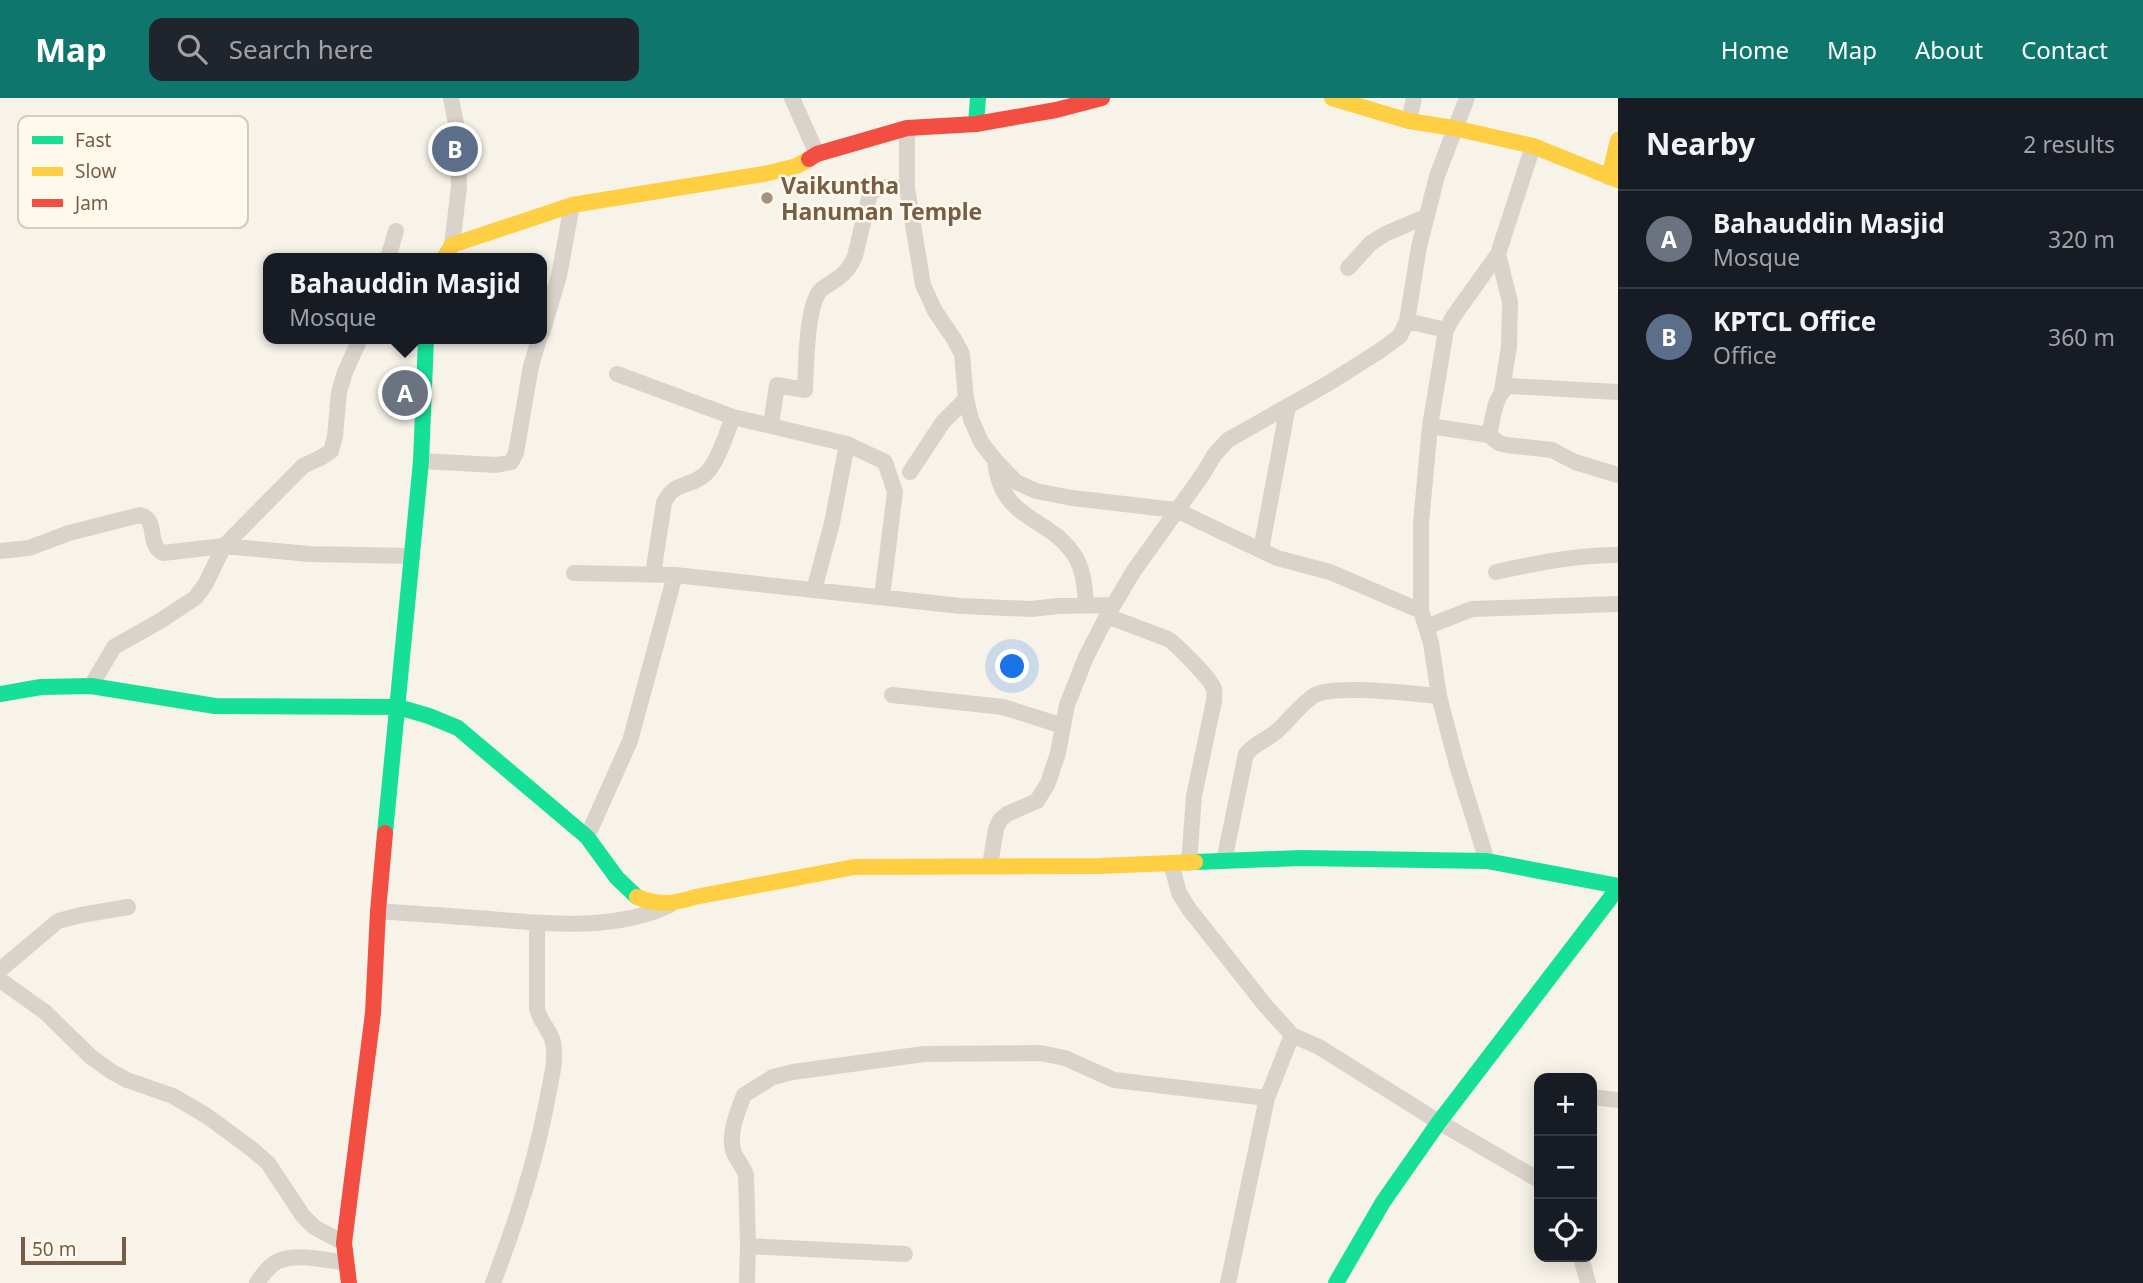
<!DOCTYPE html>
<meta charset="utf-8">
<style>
:root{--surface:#171b24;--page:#20242c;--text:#f1f3f6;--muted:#9ea1a6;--line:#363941;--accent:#0f766e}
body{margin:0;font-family:"Noto Sans",sans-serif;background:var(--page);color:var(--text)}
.controls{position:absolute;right:21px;bottom:21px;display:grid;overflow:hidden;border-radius:14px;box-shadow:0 4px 18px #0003}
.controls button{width:63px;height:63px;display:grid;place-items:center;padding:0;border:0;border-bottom:2px solid var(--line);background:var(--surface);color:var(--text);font:35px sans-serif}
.scale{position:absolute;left:21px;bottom:18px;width:105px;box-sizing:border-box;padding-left:7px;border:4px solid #785d46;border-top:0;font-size:19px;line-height:24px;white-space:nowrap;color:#785d46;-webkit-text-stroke:5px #fff9eb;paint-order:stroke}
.you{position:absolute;left:1013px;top:569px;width:24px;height:24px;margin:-18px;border:5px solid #fff;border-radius:50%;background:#1a73e8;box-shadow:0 0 0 10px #1a73e833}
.badge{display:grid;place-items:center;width:46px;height:46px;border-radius:50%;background:var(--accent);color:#fff;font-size:23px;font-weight:700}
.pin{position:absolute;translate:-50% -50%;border:4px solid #fff;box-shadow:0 2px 7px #0006}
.popup{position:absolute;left:263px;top:155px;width:284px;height:91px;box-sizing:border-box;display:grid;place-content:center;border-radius:14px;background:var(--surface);filter:drop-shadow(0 2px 5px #0005);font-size:23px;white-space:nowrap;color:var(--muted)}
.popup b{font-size:26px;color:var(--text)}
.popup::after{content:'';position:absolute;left:50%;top:100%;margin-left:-14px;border:14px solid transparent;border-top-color:var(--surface)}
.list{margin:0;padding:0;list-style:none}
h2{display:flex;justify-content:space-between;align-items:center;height:91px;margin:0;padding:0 28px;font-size:30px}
h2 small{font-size:23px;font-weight:400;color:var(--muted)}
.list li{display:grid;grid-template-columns:46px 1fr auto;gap:21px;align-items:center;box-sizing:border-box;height:98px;padding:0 28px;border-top:2px solid var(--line)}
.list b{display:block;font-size:26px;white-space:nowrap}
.list p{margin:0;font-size:23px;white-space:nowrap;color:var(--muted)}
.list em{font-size:23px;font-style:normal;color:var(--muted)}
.icon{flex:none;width:38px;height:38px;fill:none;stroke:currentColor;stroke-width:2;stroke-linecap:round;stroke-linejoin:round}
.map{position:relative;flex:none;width:1618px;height:1185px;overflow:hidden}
header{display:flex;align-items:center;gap:42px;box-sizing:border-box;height:98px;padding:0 35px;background:var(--accent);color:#fff}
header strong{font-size:33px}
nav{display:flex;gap:38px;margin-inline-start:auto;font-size:24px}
.search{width:490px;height:63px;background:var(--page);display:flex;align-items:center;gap:18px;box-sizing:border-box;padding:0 24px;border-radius:14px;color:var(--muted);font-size:26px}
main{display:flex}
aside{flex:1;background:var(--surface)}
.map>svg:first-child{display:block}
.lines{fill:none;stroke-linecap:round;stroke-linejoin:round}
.street{stroke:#dad3cc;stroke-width:16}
.fast{stroke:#16e098;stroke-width:16}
.slow{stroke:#ffcf43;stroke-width:16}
.jam{stroke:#f24e42;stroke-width:16}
.poi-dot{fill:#a5927f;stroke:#fff9eb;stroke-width:2.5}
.labels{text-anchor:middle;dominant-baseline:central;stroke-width:5;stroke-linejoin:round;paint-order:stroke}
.poi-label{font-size:23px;font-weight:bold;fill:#785d46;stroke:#fff9eb;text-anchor:start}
.key{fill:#fff9eb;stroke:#d6caba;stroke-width:2}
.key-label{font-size:19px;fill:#785d46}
</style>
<header>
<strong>Map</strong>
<div class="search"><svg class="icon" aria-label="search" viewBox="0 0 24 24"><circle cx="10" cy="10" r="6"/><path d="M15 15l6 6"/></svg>Search here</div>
<nav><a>Home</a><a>Map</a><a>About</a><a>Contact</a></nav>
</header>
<main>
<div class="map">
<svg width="1618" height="1185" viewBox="0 0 1618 1185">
<rect width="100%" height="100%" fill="#f8f3e9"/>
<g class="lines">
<path class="street" d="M451,0L458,36L459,89L452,147
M792,0L817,56
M1409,23L1414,0
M907,30V90L923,187L935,213L954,241L962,256L966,301L971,321L981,344L995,362L1016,384L1036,393L1072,400L1176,412L1277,460L1330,474L1421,513
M1498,156L1510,204L1509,249L1502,292
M388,160L396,133
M1348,170L1371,145L1385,136L1427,118
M1407,223L1446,232
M542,235L559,178L572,107
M617,276L733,319L847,346L885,364L895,394L882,499
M771,327L777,287L805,292C806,270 806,209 820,193C824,188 832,185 838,180C846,175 851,167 855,158L870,96L880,89L907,90
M1430,328L1489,337C1493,322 1494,296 1509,288L1618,294
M1489,337L1499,345L1507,347L1552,352L1575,364L1618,377
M995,362C1001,426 1050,416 1076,460C1084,474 1085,491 1086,507
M421,363L496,367L511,364L516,355L531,268L539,241
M910,374L943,324L966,301
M1261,452L1288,308
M0,453L29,450L69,435L140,417C159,421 146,447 163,455L224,448L309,456L412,458
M1496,474C1537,465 1576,457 1618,457
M574,475L675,477L961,508L1031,511L1059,508L1113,507
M653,476L664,405C673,384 687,390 703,378C717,368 726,336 733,319
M814,492L832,425L847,346
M1107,518L1168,541C1178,548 1211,581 1214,591C1215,595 1214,599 1214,603L1194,698L1189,765
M1426,529L1472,511L1618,506
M91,588L114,549L160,523L195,500L205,487L224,448L303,368L322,359L331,353L335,338L339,294L345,274L360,241
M892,597L1003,609L1063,628
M587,739L630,643L675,477
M1224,763L1246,656C1255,645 1265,643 1276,634C1289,623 1300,606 1315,597C1335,586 1413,596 1439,598
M1487,763L1457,667L1439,598L1431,545L1421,513V425L1430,328L1446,232L1453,219L1498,156L1533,48
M1171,765L1179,795L1189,811L1265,907L1292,937L1319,949L1439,1024L1539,1082
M990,767L996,731L1000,722L1007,716L1037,703L1048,685L1058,655L1067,607L1086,559L1107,518L1133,474L1203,376L1215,356L1228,342L1329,285L1381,252L1400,238L1407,223L1419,149L1437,78L1467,0
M378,813C415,816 453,818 490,821C549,826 615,833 670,807
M0,872L58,823L81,817L128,809
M0,882L45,914L91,959L112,974L127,982L173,998L207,1018L253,1052L268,1065L303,1118L314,1129L344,1145
M1592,999L1618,1002
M748,1148L905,1156
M1581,1159L1588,1185
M257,1185C261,1179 265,1173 271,1168C287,1152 325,1162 346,1165
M493,1185C516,1125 535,1066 547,1003C550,984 557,964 553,944C550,932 539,923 537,910V825
M747,1185L748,1148L746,1077C743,1069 739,1064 735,1057C726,1040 738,1013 744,997L773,979L793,974L924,956L1040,955L1065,960L1114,982L1267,1000
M1228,1185L1267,1000L1292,937"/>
<path class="fast" d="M976,26L978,0
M0,596L41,589L91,588L215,608L398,609L429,618L458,630L587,739L617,780L637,799
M385,735L421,363L426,241
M1195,764L1301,760L1487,763L1618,788
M1336,1185L1383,1104L1439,1024L1618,790"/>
<path class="slow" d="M1332,0L1409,23L1454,30L1533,48L1618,82
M1609,79L1618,42
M444,160L452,147L572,107L764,76L797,68L809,61
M637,799C659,808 673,806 695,799L854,769L1100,768L1195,764"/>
<path class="jam" d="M809,61L817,56L907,30L976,26L1056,12L1102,0
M349,1185L344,1145L373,915L378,813L385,735"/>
</g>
<circle class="poi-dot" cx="767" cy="100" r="7"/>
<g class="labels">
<g class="poi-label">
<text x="781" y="87">Vaikuntha<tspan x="781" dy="26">Hanuman Temple</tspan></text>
</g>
</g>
<rect x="18" y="18" width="230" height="112" rx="10" class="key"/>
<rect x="32" y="38" width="31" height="8" fill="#16e098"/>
<rect x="32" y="69" width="31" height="9" fill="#ffcf43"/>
<rect x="32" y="101" width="31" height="8" fill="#f24e42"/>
<g class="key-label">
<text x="75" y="49">Fast</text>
<text x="75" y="80">Slow</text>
<text x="75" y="112">Jam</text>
</g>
</svg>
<div class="controls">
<button>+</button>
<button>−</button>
<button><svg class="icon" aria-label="locate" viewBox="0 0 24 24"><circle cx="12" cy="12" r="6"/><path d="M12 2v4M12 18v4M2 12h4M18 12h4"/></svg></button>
</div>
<div class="scale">50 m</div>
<div class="you"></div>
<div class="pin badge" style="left:405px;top:295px;background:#6b7280">A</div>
<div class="popup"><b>Bahauddin Masjid</b>Mosque</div>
<div class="pin badge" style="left:455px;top:51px;background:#5c6f8a">B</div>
</div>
<aside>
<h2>Nearby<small>2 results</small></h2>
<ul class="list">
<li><span class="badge" style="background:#6b7280">A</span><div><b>Bahauddin Masjid</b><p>Mosque</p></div><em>320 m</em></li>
<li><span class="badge" style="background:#5c6f8a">B</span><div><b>KPTCL Office</b><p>Office</p></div><em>360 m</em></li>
</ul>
</aside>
</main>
